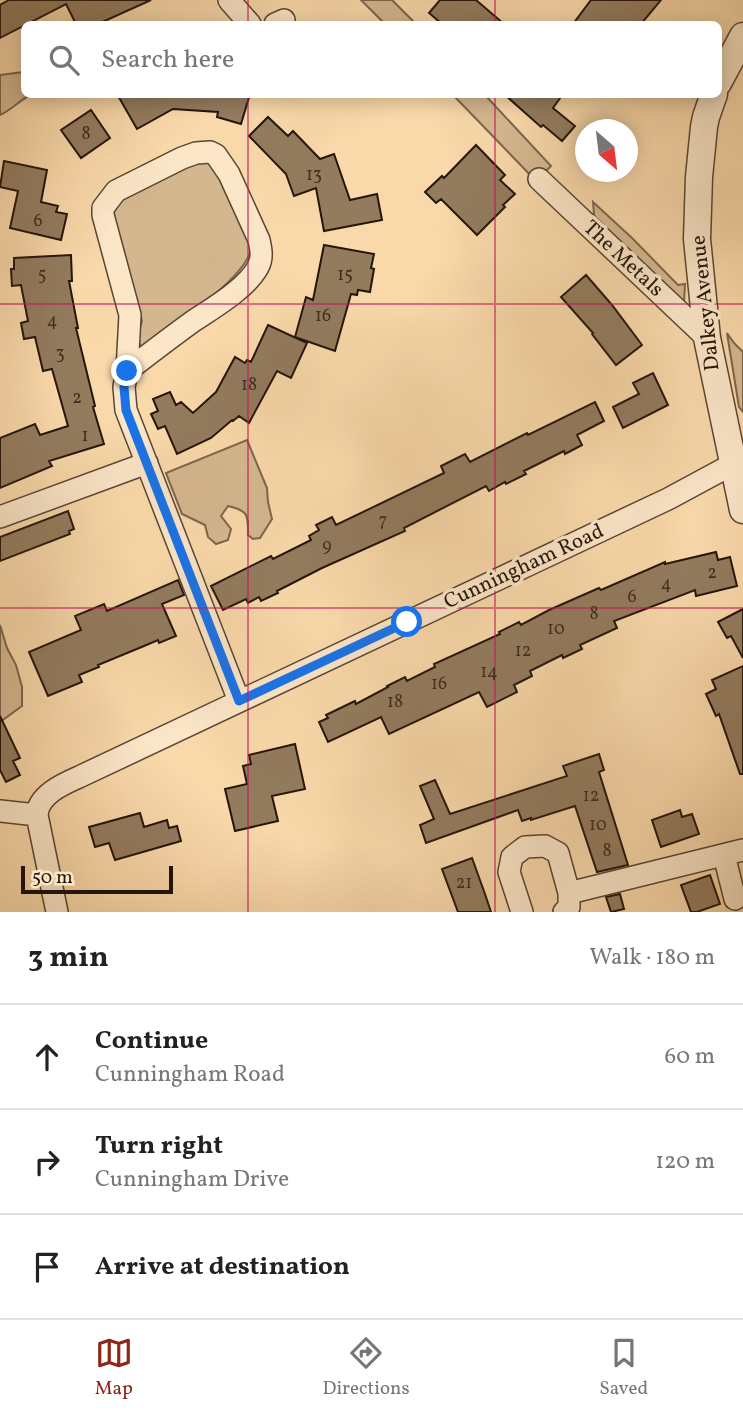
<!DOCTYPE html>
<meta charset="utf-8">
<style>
:root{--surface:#fff;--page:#f2f2f2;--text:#222;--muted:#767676;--line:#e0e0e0;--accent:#8f2418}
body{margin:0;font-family:Vollkorn,serif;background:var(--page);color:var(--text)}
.compass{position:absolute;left:575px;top:119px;width:63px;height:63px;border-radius:50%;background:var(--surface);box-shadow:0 4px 18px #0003;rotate:152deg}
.scale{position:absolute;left:21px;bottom:18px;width:152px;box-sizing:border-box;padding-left:7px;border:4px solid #24160b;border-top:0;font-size:19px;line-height:24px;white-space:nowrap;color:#24160b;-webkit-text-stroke:5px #fbe6c8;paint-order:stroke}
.stop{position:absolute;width:21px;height:21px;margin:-16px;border:5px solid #1a73e8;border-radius:50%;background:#fff}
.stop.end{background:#1a73e8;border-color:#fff;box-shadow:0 2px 7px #0008}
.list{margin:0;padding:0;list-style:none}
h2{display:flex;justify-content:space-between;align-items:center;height:91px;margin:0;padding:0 28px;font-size:30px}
h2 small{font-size:23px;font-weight:400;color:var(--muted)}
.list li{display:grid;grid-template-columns:46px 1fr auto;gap:21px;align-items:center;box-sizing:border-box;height:105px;padding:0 28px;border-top:2px solid var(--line)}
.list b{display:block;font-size:26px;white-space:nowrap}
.list p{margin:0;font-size:23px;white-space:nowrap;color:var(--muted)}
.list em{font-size:23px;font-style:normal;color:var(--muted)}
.icon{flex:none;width:38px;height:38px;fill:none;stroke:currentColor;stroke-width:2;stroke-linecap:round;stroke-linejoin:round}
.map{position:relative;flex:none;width:743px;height:912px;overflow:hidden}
.search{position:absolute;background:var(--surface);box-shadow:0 4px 18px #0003;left:21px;right:21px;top:21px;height:77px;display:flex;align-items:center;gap:18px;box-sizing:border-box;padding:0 24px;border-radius:10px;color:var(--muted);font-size:26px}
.sheet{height:406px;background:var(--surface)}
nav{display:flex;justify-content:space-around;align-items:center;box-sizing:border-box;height:98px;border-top:2px solid var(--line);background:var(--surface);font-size:19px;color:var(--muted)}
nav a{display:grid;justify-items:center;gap:4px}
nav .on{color:var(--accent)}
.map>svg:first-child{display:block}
.green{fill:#d5b78f;stroke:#7c664d;stroke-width:2}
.building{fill:#937b5e;stroke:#24160b;stroke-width:2}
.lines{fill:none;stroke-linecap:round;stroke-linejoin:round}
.minor-casing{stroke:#594633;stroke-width:24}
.tertiary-casing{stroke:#594633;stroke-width:29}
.minor{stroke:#fbe6c8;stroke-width:21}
.tertiary{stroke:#fbe6c8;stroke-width:26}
.route{stroke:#1a73e8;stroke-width:9}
.grid{fill:none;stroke:#c2185b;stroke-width:2;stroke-opacity:0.55}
.labels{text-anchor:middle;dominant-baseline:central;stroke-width:7;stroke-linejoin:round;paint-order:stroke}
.number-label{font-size:18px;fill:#402f20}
.street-label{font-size:21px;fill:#24160b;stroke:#fbe6c8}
</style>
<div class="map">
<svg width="743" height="912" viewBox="0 0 743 912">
<rect width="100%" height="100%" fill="#f9d8aa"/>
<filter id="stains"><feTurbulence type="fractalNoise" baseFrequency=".00286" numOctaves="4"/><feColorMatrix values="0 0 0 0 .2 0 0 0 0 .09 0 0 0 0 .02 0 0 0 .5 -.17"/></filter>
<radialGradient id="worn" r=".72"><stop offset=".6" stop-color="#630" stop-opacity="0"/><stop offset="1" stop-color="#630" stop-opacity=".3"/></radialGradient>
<path class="green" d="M361,0H392L416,24H385Z
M24,72V94L30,95C19,101 11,110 0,115V75Z
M453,95H485L551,166L536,181Z
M194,160L211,162L232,195L251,248C248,278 167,330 142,349L137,339L142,321L115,224L114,213L119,200Z
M593,202L632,238L678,285L685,284L684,302L675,304L598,224L594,214Z
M727,333L734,343L743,352V412L739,407Z
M247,440L267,488L268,502L272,519L260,538L253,539L248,535C248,515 249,511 228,506L221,516L231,529L228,540L216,544L208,537L205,525L182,514L166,473Z
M0,625L7,648L16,665L22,687V706L0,722Z"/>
<path class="building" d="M9,0H151L98,24H76L66,4L0,38V5Z
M440,0H476L504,24H442L429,13Z
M591,0H661L641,24H573Z
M117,94H250L241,124L217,117L218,112L173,109L137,129Z
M504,94H563L553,108L575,126L562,141L543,125L541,127Z
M91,110L110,138L81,158L61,130Z
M268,117L288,136L293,131L320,159L334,154L350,200L377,194L382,220L324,231L316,188L294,196L286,174L249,136Z
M476,145L505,175L500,180L515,194L503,205L505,207L477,235L441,199L436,203L425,192L442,176L444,178Z
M4,161L47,170L41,202L58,206L56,212L67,214L61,240L10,228L18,191L0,187Z
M324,245L374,254L371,268L374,269L370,292L358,290L357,295L351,294L335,351L295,337L306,297L313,300Z
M71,255L72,281H69L78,328H76L95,406L93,407L104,444L49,461L52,466L0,488V438L35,424L40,435L68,426L52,369L43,371L35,337L24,339L21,323L28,321L21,285L12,286L11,269H14V258Z
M586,275L612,305L642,345L616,365L592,334L593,333L561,297Z
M268,325L307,343L291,378L277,371L249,423L239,416L233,421L232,420L211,438L177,454L165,426L158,429L151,414L158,411L153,399L170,392L176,405L181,402L193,413L216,392L235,357L245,363L247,360L251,362Z
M653,373L668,405L623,428L613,407L639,394L633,383Z
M595,402L604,421L577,435L582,445L565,454L564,451L524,471L526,474L506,484L505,482L489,491L486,486L404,528L405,531L322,568L277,591L278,593L261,601L259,597L248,603L246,599L223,610L211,586L271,556L273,559L311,540L309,536L319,530L316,525L332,517L336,525L444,473L441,466L465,454L470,462L527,433L528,435Z
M68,511L74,529L69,531L70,534L0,561V537Z
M716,552L718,560L730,557L737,586L696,596L695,590L614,621L617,628L580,645L582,649L563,658L562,655L530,671L532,676L514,685L517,692L487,707L479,692L389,734L381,717L328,742L319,722L328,718L326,715L355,701L356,704L388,687L387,686L405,677L407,681L435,667L434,664L500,634L499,632L519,622L521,625L549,610L599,588L601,590L665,562V564Z
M178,580L184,595L162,604L176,636L159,643L158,640L144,646L98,665L99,667L79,675L82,682L48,696L29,652L81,630L75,616L104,604L107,611Z
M743,609V658L731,636L727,638L718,622Z
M743,666V774H740L719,714L716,716L706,694L716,689L712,680Z
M0,716L20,758L13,761L20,775L6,782L0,770Z
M295,744L305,789L272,796L278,821L235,831L225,789L247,784L243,766L251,764L249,755Z
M599,754L604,770L599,772L628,865L597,872L575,806L531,820V818L522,821L518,810L426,843L420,825L434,819L420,786L435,780L450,814L567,776L563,766Z
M680,810L682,817L692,814L699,834L661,847L652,820Z
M140,813L144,827L167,820L169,828L177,826L181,841L115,860L109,843L95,847L89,827Z
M472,858L485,894L491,912H458L442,869Z
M710,875L720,904L697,912H691L681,885Z
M620,894L624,909L611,912L606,897Z"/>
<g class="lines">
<g class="minor-casing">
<path id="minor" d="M229,0L250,24
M275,24L284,20
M539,179L707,338
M127,371C149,354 170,338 192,322C213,308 246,289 258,267C263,258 261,249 259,240L229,174L216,155L210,152L196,153L182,158L116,191L103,208V215L130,315L127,371L124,387L126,410L239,701
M0,517L147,463
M0,811L37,815
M724,855L735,899
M569,893L743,850
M57,912L37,815C38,795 63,784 79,777L668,499L733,464
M522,912L509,872L512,857L525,847L545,846L558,853L569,893V907L564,912"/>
</g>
<g class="tertiary-casing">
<path id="tertiary" d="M718,83L743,36
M714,94L706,117L704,127L699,177L697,239L707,338L743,510"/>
</g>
<use href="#minor" class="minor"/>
<use href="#tertiary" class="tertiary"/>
</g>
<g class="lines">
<path class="route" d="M127,371L124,387L126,410L239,701L407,622"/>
</g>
<path class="grid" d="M248,0V24M495,0V24M248,94V912M495,94V912M0,304H743M0,608H743"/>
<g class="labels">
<g class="number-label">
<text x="86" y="134">8</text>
<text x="314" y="175">13</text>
<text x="38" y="221">6</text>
<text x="42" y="275">5</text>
<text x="345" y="275">15</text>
<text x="323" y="316">16</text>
<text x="52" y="321">4</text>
<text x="60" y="354">3</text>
<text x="249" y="385">18</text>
<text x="77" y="398">2</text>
<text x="85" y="436">1</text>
<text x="383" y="521">7</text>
<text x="327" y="546">9</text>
<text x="712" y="573">2</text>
<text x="666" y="584">4</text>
<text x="632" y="597">6</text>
<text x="594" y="614">8</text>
<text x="556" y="629">10</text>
<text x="523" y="651">12</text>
<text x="489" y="672">14</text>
<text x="439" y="684">16</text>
<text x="395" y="702">18</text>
<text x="591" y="796">12</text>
<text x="598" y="825">10</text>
<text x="607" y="851">8</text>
<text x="464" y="883">21</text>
</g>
<g class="street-label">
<text transform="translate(623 259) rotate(43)">The Metals</text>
<text transform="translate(706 303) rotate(-96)">Dalkey Avenue</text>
<text transform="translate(524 567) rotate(-25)">Cunningham Road</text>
</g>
</g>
<rect width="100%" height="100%" filter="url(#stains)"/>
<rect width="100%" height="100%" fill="url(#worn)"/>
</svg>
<svg class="compass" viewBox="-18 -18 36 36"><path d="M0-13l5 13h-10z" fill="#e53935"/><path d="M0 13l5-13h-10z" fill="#767676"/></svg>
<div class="scale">50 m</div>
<div class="stop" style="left:407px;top:622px"></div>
<div class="stop end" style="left:127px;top:371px"></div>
<div class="search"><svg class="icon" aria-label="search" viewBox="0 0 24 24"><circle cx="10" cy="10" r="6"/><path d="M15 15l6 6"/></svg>Search here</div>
</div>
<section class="sheet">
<h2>3 min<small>Walk · 180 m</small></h2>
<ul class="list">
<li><svg class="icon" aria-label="ahead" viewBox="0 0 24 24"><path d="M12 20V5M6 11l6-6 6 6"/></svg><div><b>Continue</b><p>Cunningham Road</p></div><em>60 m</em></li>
<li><svg class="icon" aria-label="right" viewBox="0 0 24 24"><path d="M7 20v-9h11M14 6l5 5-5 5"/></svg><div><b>Turn right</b><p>Cunningham Drive</p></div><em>120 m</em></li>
<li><svg class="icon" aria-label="arrive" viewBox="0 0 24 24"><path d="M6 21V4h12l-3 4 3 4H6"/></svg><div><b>Arrive at destination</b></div></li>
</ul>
</section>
<nav>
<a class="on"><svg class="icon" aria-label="map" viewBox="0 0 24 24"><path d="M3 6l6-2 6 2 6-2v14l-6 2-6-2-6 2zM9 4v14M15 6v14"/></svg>Map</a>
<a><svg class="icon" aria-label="directions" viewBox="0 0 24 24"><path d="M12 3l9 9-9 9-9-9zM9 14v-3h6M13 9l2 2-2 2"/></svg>Directions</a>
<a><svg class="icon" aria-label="saved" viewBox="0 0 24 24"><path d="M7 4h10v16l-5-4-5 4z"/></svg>Saved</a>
</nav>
